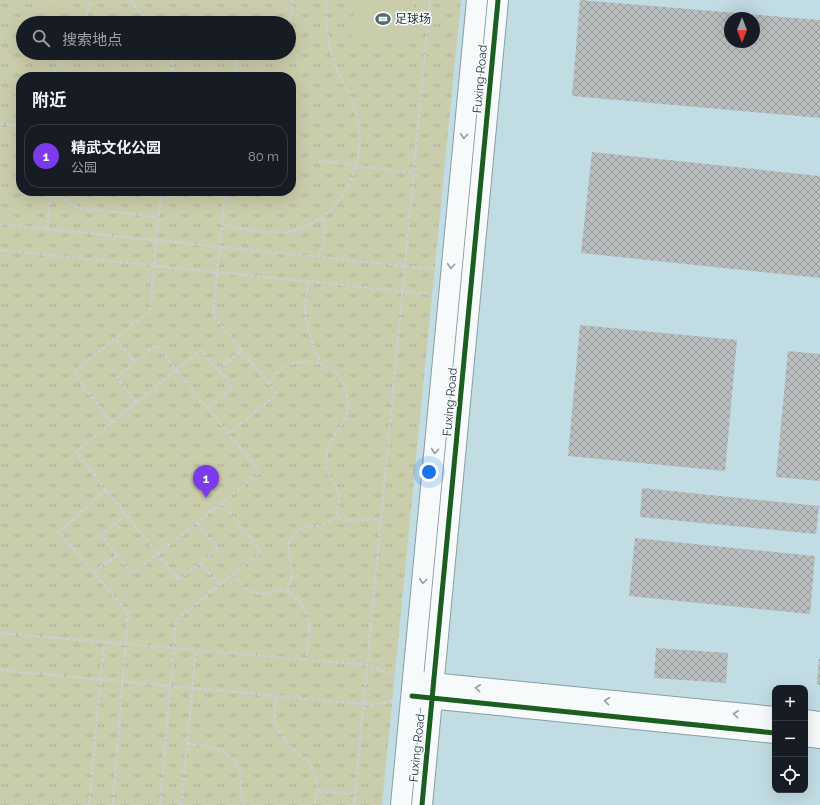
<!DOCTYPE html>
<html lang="zh">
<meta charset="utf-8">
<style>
:root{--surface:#171b24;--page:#242831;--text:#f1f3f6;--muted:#9ea1a6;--line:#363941;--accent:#7c3aed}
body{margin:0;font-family:Raleway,"Noto Sans SC",sans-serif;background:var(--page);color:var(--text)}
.controls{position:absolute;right:12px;bottom:12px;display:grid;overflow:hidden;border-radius:8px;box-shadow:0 4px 16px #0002}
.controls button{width:36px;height:36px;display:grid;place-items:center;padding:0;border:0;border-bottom:1px solid var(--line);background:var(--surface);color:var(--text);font:20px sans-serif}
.compass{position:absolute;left:724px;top:12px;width:36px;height:36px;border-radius:50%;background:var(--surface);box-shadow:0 4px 16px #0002;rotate:180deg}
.you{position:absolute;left:429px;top:472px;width:14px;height:14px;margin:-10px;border:3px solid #fff;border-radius:50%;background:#1a73e8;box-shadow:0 0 0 6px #1a73e833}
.badge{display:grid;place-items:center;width:26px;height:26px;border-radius:50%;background:var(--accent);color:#fff;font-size:13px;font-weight:700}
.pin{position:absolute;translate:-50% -33px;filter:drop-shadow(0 1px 2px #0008)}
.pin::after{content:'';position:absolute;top:21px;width:14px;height:12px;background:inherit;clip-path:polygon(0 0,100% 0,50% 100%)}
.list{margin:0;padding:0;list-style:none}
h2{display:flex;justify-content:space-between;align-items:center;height:52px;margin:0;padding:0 16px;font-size:17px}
h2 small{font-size:13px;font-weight:400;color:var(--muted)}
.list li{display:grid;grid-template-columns:26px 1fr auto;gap:12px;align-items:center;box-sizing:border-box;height:64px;margin:0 8px 8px;padding:0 8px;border:1px solid var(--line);border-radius:16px}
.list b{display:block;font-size:15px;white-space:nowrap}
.list p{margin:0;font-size:13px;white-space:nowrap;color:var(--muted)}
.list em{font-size:13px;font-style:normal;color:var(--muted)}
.icon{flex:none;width:22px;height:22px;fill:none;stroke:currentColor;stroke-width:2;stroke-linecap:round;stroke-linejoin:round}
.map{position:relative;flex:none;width:820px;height:805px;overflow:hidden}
.search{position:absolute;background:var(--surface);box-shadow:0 4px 16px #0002;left:16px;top:16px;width:280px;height:44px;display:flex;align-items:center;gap:10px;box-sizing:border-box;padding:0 14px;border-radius:22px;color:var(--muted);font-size:15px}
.panel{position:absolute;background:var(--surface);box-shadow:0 4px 16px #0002;left:16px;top:72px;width:280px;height:124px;border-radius:16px}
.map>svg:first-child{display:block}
.park{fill:url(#park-tufts);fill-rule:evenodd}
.garden{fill:#cacdab}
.building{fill:url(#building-cross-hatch);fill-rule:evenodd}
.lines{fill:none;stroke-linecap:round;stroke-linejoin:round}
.minor-casing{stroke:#899da3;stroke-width:22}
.path{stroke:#c9d0d2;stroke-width:2.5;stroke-dasharray:4 2;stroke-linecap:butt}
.minor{stroke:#f6fafb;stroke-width:20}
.cycleway-casing{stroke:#f8fdfe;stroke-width:8}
.cycleway{stroke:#1b5e20;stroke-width:5}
.oneway{stroke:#939ea1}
.labels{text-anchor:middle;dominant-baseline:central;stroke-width:3;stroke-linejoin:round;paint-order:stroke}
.poi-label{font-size:12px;fill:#1b2e34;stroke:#f8fdfe;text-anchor:start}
.street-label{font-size:12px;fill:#1b2e34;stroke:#f8fdfe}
</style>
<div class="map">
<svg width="820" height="805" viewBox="0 0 820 805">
<defs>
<pattern id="park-tufts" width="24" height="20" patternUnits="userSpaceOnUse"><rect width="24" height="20" fill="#cacdab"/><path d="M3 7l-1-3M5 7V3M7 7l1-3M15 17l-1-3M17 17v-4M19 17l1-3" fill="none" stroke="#adb094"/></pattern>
<pattern id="building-cross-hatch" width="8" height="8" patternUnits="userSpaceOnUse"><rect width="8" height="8" fill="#babebf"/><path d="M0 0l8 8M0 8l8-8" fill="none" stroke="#969b9c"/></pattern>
</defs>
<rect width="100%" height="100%" fill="#c2dce4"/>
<path class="park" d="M0,0H461L382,805H0ZM23,23H289V53H23ZM21,77H291V191H21Z"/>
<path class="garden" d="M15,0H67L66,8L14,3Z
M355,0H415L410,44L351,38Z"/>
<path class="building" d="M580,0L820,20V118L572,96ZM730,18H754V42H730Z
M592,152L820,176V278L581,253Z
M580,325L737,340L725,471L568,456Z
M788,351L820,354V481L776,477Z
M642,488L819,506L816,534L640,517Z
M635,538L815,556L810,614L629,596Z
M656,648L728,653L726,683L654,678Z
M819,659H820V685L817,684Z"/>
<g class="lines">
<g class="minor-casing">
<path id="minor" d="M421,682L775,717
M418,697L775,733
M805,720L820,722
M805,736L820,738
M401,805L477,0
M422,805L498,0"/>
</g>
<path class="path" d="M130,0L149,23
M84,23L92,0
M284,23L291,18L292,0
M198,53L237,57L243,53
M50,77L68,53
M171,77L173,53
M235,77L237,57
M0,124L21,126
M319,161L415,173
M55,191L69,203L79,208L158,217
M225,191L213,315L277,394L228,434
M0,224L433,269
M222,225C242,228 265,234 285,232C340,226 370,162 356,113C352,99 344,86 338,72C328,49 325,25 326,0
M47,229L51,191
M0,250L431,294
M318,257C324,243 328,232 322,217
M309,281C300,318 308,329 320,363
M116,339L135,363
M218,369L242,350
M268,383C274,379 276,374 281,370C291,360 312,360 324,365C336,370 340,375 344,386C360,424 325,432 326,460C326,478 334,478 338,491C341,499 338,509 337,518
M136,403L117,377L156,345L176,370L201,350L233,387L207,408
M112,423L73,372L150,311L161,191
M106,490L59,532L128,613L113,805
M126,515L101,535L133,574C175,540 218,506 260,472L176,370L76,452C110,495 145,538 179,580L218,548L197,523
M200,563L219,585
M94,572L117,555
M233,574C240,583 250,595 263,594C269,594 274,589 281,589C287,590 292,594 296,598C315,618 309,635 306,660
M287,591L292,578L289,544L293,534L303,527L321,526L335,518L350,521L382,518
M0,633L367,665L394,674
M0,670L374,705L393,701
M276,696L274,720L278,730L291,748L308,761L317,780L319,791L314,805
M187,744C211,746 237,749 241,778C242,788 239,796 245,805
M319,791L355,794
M89,805L104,642
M160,805L176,620L261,552L222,503
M181,805L196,650
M354,805L430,0"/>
<use href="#minor" class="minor"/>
<g class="cycleway-casing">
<path id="cycleway" d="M412,696L775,733
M422,805L498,0"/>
</g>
<use href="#cycleway" class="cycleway"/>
</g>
<defs><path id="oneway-chevron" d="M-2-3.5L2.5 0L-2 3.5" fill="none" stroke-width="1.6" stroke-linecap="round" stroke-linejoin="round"/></defs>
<g class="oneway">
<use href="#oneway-chevron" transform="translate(464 136) rotate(95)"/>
<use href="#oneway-chevron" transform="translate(451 266) rotate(95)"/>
<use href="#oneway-chevron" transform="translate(435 451) rotate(95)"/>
<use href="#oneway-chevron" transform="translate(423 581) rotate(95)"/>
<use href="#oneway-chevron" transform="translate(478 688) rotate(-174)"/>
<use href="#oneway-chevron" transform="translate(607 701) rotate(-174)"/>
<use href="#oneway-chevron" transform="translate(736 714) rotate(-174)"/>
</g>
<defs>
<g id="stadium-bare" transform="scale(1.2)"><path d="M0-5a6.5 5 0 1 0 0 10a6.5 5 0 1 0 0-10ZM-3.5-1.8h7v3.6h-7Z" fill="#556b72" stroke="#f8fdfe" stroke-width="2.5" paint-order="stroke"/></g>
</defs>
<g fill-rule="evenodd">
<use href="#stadium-bare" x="383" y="19"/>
</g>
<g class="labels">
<g class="poi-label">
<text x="395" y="19">足球场</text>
</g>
<g class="street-label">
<text transform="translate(480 79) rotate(-85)">Fuxing Road</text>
<text transform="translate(450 402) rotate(-85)">Fuxing Road</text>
<text transform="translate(417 748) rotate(-84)">Fuxing Road</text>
</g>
</g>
</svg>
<div class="controls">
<button>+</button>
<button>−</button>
<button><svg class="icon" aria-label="locate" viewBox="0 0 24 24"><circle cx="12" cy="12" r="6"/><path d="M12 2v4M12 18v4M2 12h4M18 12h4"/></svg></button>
</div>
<svg class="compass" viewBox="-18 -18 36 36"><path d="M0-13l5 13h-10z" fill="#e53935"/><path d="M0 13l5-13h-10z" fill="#9ea1a6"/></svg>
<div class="you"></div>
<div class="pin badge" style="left:206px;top:498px">1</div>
<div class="search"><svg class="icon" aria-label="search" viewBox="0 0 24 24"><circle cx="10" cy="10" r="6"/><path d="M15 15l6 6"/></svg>搜索地点</div>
<section class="panel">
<h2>附近<small></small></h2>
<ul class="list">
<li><span class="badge">1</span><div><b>精武文化公园</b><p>公园</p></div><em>80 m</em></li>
</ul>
</section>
</div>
